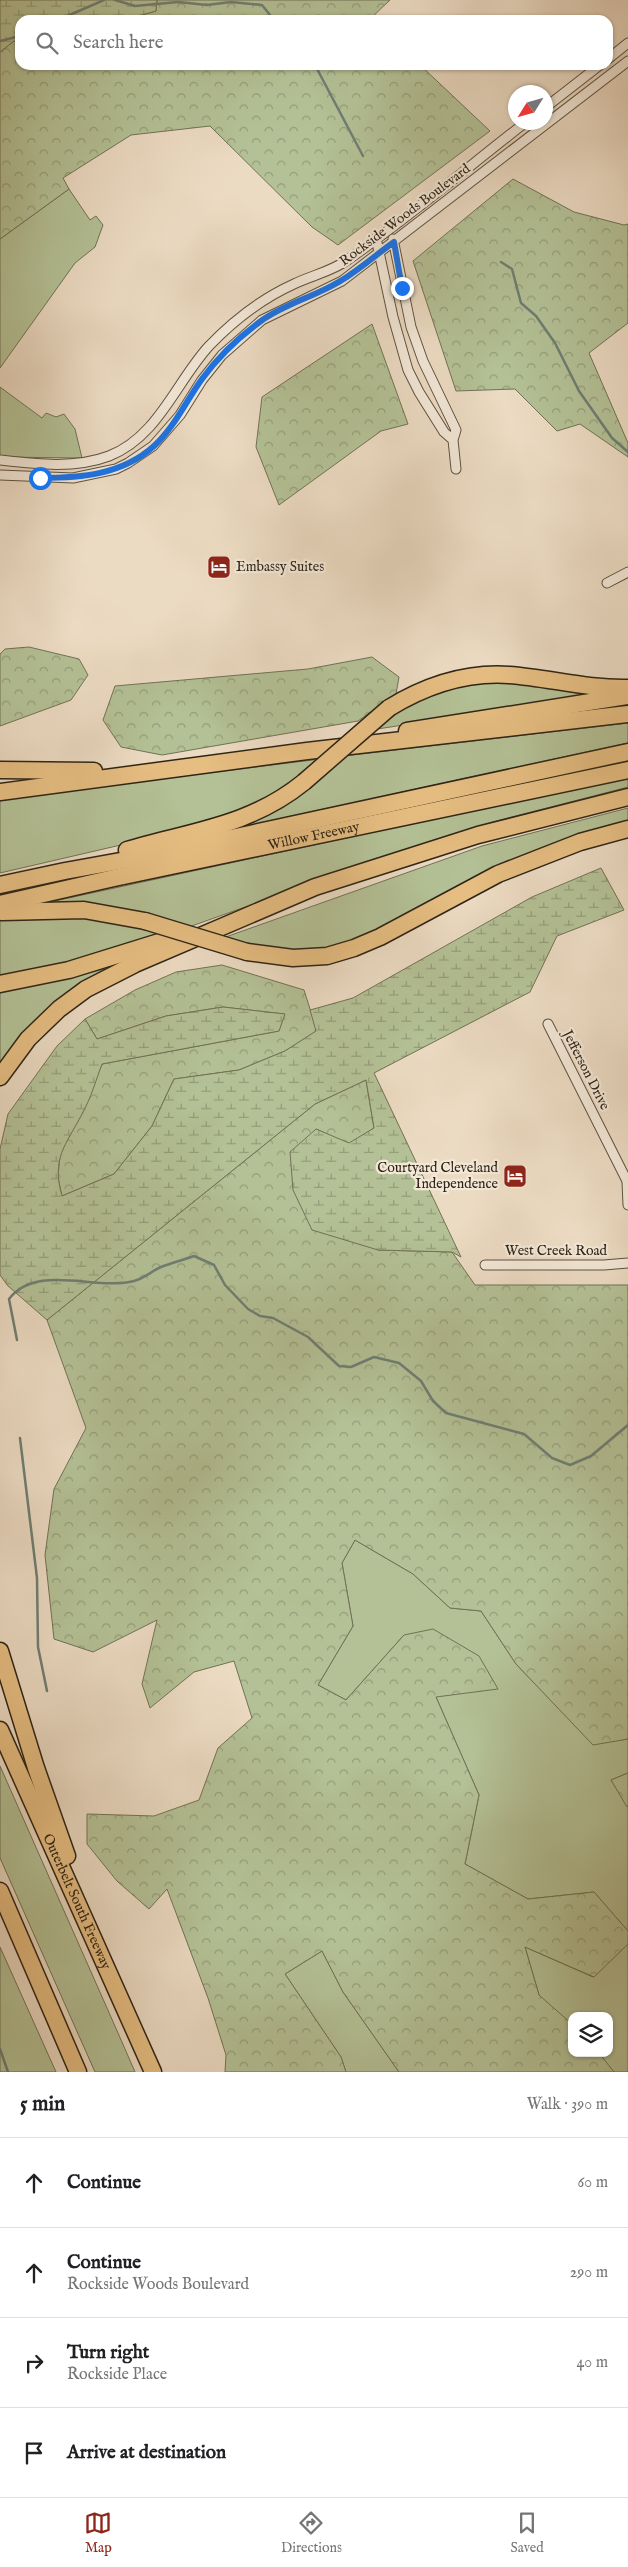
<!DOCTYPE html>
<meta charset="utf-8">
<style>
:root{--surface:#fff;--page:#f6f6f6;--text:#202124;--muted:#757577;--line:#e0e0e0;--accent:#8f2418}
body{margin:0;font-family:"IM FELL English",serif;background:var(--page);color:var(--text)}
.controls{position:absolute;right:15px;bottom:15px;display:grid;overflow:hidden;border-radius:10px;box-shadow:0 1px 4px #0004}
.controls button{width:45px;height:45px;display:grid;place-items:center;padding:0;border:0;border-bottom:1px solid var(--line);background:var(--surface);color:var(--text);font:25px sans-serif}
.compass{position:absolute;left:508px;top:85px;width:45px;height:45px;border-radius:50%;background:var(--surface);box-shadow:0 1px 4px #0004;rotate:233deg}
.stop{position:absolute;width:15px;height:15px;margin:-11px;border:4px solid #1a73e8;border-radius:50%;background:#fff}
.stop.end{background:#1a73e8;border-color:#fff;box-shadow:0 1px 5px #0008}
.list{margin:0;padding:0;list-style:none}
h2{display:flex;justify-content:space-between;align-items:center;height:65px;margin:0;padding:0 20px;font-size:21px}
h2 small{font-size:16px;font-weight:400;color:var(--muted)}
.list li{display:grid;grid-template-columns:32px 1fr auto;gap:15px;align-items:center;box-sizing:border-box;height:90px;padding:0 20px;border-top:1px solid var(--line)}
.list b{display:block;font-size:19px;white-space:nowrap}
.list p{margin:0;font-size:16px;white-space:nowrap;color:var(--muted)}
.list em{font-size:16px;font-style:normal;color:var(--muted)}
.icon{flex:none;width:28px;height:28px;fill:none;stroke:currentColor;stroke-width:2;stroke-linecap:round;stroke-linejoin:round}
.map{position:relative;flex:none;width:628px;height:2072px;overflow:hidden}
.search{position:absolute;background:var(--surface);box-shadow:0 1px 4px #0004;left:15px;right:15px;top:15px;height:55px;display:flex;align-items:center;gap:12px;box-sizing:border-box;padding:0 18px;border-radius:15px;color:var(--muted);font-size:19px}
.sheet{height:425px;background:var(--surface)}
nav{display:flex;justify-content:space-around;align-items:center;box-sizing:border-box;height:70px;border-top:1px solid var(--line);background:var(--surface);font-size:14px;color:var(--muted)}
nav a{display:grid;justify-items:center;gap:2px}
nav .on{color:var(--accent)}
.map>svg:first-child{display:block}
.green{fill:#b4c196;stroke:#717256}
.forest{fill:url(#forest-crowns);stroke:#717256}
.wetland{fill:url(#wetland-marsh);stroke:#717256}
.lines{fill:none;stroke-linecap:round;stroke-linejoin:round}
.stream{stroke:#6e7f74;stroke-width:2.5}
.minor-casing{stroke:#5e5241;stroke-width:11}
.motorway-casing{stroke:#2e2416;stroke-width:19}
.minor{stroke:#f3e8d8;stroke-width:9}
.motorway{stroke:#e6be82;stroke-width:16}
.motorway-bridge-casing{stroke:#2e2416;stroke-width:19;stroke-linecap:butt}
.motorway-bridge{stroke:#e6be82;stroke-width:16}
.route{stroke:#1a73e8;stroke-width:6}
.labels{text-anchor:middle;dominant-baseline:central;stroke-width:4.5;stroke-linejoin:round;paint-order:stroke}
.street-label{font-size:14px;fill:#2e2416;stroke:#f3e8d8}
.poi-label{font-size:14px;fill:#2e2416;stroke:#f3e8d8;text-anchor:start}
</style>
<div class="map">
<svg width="628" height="2072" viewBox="0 0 628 2072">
<defs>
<pattern id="forest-crowns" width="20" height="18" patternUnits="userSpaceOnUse" patternTransform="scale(1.25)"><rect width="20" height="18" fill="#b4c196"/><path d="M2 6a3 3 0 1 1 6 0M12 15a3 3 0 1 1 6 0" fill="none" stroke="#939d79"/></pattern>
<pattern id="wetland-marsh" width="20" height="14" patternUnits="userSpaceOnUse" patternTransform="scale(1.25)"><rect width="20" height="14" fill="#b4c196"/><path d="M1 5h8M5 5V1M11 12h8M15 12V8" fill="none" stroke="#939d79"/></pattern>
</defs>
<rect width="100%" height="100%" fill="#ecdbc3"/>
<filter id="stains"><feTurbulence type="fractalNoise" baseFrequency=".004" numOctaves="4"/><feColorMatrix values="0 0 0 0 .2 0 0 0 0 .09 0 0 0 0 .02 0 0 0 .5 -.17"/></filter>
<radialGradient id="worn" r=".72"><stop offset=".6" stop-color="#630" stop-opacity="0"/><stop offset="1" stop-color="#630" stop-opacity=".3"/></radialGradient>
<path class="green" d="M69,189L90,220L96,216L103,225L95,247L75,263L0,368V239Z
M0,387L42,418L46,413L56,417L64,414L75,429L82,458L0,457Z
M466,681L540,684L597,695L371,730L403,706Z
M628,723V743L227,830L343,756Z
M321,759L297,780L258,806L138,841L0,873V798Z
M628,777V787L493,822L397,853L186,928L50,906V902Z
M628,808V825L364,939L318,951H268L220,939L482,846Z
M26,918H94L125,922L163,935L109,953L0,979V920Z
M110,968L0,1064V992Z
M355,1540L413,1574L450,1608L481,1611L516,1664L593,1744L628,1739V1773L611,1780L628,1806V1931L594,1892L528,1899L465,1864L479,1795L436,1697L404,1635L346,1700L318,1685L353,1626L342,1563Z
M0,1766L118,2033L135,2072H95L0,1858Z
M628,1944V2072H610L593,2053H609V2016H572V2031L539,1995L525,1947L593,1977Z
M0,1947L56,2072H0Z
M322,1951L343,1992L399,2072H346L341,2057L285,1974Z"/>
<path class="forest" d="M157,0H390L371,18L373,20H124L156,11Z
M20,40V65H420L490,131L338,245L312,227L210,126L131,135L63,178L69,189L0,239V52L14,41Z
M513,179L574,212L624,225L628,224V323L589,353L628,443V457L580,424L557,431L515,389L456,391L413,261Z
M372,324L408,424L381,431L279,505L256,447L262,397Z
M29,647L79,659L88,675L71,700L0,726V654L5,649Z
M372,657L399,677L396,694L358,721L162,755L121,747L103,720L115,686L308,669Z
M222,965L304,990L317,1031L285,1051L239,1070L174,1079L152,1126L114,1174L62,1196L58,1178L60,1153L83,1112L102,1064L279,1031L284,1014L223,1007L166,1016L97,1039L85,1019L135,990L176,972Z
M366,1080L374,1128L349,1144L316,1129L378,1250L452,1252L475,1285H628V1739L593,1745L516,1664L481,1611L450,1608L413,1574L355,1540L342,1563L353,1626L318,1685L346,1700L404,1635L433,1629L479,1656L498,1689L436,1697L479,1795L465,1864L528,1899L594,1892L628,1931V1944L594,1977L525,1947L539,1995L572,2024V2053H599L614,2072H399L343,1992L322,1951L285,1974L341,2057L346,2072H225L226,2055L208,1998L167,1889L149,1909L117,1881L87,1844V1814L154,1816L199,1800L218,1748L252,1718L234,1661L194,1672L150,1708L142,1684L157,1620L93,1652L54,1639L45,1555L54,1489L86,1428L47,1320L315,1104Z
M628,1773V1806L627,1807L611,1780Z"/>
<path class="wetland" d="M0,0H157L156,11L124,20H20V40L14,41L0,52Z
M601,868L624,910L557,936L530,992L374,1073L461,1257L452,1252L378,1250L312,1230L293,1190L290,1152L316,1129L349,1143L374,1128L366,1080L315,1104L47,1320L8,1286L0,1275V1149L8,1114L57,1046L85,1019L97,1039L166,1016L223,1007L285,1014L279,1031L102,1064C96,1080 91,1098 82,1114C66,1145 51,1158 62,1196L114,1174L152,1126L174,1079L239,1070L285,1051L316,1031L310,1010L353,998L532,897Z"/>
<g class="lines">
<path class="stream" d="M115,0L135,6L178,2L207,5L231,2L262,5L274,20
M58,20L104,0
M0,41L20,36
M315,65L363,156
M501,262L512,269L521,303L536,316L555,343L579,391L612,438L628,452
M17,1340L9,1299C37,1263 96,1291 134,1281C143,1279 152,1271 161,1267C171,1263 183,1260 194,1256L214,1265L225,1285L248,1309L260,1316L273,1318L308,1337L339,1366L351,1367L374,1357L399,1363L421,1381L433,1401L446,1413L524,1434L552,1458L570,1465L591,1456L628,1425
M20,1438L37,1578L38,1647L47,1691
M0,2049L8,2072"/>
<g class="minor-casing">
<path id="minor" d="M608,59L628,43
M546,107L600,65
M376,238L393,317L408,370L419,392L444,432L453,440
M393,239L411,327L423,361L456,430L453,440L456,469
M0,460C35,464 75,469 109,456C158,437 176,382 209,346C233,321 263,298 294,284C313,275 333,271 349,259C410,216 467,168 526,122
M0,475L73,478L116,469L128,463L153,446L180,415L202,380L222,355L262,320L342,281L628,61
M607,583L628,572
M548,1024L628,1183
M627,1182L628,1205
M485,1265H604L628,1263"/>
</g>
<g class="motorway-casing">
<g id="motorway">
<path d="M389,708C425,686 466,672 509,675C549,678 588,689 628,688"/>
<path d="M407,731L628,696"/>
<path d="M0,770L94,771"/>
<path d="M0,792L307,751L628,714"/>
<path d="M127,850C191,831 250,826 304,782"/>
<path d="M0,885L65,871L148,856L628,752"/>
<path id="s1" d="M0,904L114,878L628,770"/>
<path d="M2,912L84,910L145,921"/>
<path d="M247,952L293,958L327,956L354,948L380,937L498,874L580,842L628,829"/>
<path d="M0,984L69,970L169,939"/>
<path d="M0,1077L28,1039L59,1009L86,989L135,964L315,887L478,835L628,797"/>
<path d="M0,1651L36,1768L67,1856"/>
<path id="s2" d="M0,1730L153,2072"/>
<path d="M0,1891L78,2072"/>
</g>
</g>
<use href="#minor" class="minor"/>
<use href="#motorway" class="motorway"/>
<g class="motorway-bridge-casing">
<path id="motorway-bridge" d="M304,782L389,708
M145,921L247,952"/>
</g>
<use href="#motorway-bridge" class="motorway-bridge"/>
</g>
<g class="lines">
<path class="route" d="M40,478C80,478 122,475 154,446C174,428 186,401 202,379C218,357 239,337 261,321C286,303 317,296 342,280C360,269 377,254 394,242L402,288"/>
</g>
<defs>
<g id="hotel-square" transform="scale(1.25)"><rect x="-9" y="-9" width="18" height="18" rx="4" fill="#8f2418" stroke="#f3e8d8"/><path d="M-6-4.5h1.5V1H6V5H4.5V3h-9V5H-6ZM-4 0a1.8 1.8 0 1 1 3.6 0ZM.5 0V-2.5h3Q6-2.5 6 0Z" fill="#fff"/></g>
</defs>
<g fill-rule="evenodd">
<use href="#hotel-square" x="219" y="567"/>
<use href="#hotel-square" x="515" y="1176"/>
</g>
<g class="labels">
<g class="street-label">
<text transform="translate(405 215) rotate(-37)">Rockside Woods Boulevard</text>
<text stroke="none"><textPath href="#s1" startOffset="321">Willow Freeway</textPath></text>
<text transform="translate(586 1070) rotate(63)">Jefferson Drive</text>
<text x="556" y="1251">West Creek Road</text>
<text stroke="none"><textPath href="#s2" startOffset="188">Outerbelt South Freeway</textPath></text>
</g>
<g class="poi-label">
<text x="236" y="567">Embassy Suites</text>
<text x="498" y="1168" text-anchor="end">Courtyard Cleveland<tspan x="498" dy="16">Independence</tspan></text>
</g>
</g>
<rect width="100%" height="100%" filter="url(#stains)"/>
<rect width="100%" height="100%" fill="url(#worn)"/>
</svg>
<div class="controls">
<button><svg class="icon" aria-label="layers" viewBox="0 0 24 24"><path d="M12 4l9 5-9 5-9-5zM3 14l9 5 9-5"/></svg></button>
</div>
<svg class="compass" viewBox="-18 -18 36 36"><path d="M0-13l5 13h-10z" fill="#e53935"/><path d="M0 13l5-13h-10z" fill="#757577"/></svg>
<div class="stop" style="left:40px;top:478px"></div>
<div class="stop end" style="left:402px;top:288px"></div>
<div class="search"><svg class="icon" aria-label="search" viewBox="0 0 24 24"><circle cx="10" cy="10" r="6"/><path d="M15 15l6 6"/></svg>Search here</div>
</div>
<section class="sheet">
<h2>5 min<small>Walk · 390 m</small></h2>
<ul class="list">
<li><svg class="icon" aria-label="ahead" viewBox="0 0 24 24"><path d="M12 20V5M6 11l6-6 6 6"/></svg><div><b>Continue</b></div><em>60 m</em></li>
<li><svg class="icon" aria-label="ahead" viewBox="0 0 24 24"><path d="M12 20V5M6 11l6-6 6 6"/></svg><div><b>Continue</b><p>Rockside Woods Boulevard</p></div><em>290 m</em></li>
<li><svg class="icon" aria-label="right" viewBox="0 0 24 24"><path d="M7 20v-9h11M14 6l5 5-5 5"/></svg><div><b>Turn right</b><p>Rockside Place</p></div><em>40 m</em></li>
<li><svg class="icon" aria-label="arrive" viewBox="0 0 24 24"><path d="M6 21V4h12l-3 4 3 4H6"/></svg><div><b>Arrive at destination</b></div></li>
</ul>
</section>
<nav>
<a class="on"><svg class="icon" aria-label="map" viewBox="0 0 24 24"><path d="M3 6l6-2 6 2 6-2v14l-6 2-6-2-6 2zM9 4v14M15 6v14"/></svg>Map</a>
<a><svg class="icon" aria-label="directions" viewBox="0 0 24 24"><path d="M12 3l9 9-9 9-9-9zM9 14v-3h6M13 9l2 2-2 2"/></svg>Directions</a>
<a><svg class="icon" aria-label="saved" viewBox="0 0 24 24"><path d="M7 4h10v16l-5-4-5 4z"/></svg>Saved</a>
</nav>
